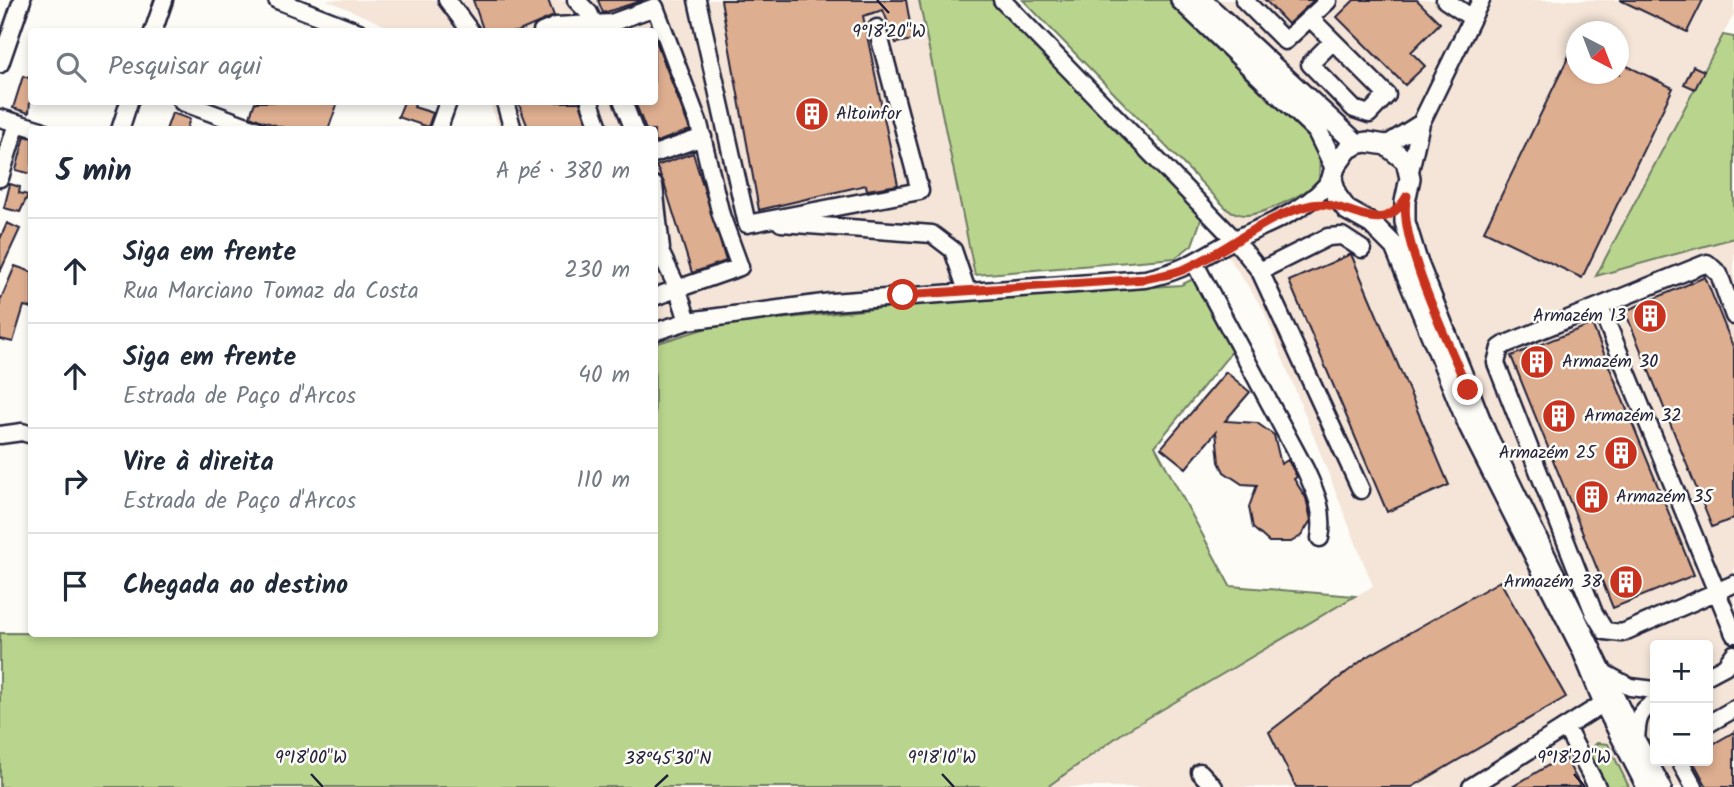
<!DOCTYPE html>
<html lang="pt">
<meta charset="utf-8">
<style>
:root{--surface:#fff;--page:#f2f2f3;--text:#1f2937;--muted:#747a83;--line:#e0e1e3}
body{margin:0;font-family:Kalam,sans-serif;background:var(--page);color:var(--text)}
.controls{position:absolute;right:21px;bottom:21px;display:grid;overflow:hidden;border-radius:7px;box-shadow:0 4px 10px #0003}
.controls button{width:63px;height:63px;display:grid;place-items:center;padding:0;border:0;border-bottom:2px solid var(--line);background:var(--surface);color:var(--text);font:35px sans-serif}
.compass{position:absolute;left:1566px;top:21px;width:63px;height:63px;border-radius:50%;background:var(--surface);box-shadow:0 4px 10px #0003;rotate:138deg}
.stop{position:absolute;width:21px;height:21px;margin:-16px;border:5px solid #c8321e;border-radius:50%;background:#fff}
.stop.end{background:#c8321e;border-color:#fff;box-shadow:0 2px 7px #0008}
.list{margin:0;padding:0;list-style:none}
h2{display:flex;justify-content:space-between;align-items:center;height:91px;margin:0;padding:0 28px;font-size:30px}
h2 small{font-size:23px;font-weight:400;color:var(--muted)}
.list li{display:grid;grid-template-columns:46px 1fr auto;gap:21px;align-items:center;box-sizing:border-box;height:105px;padding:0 28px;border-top:2px solid var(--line)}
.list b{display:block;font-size:26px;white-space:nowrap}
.list p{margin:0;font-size:23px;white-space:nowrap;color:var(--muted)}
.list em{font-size:23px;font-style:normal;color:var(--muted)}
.icon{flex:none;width:38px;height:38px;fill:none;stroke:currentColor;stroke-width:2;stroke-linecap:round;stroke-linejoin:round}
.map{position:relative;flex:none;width:1734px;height:787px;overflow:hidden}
.search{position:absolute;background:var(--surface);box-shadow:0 4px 10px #0003;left:28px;top:28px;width:630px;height:77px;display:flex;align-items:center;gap:18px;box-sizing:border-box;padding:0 24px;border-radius:7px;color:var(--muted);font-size:26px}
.panel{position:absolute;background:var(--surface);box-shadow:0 4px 10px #0003;left:28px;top:126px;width:630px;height:511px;border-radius:7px}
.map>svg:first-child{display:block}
.built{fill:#f4e5d8;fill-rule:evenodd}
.green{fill:#b9d58d;stroke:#6e7c64;stroke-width:2}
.building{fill:#deae90;stroke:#22223b;stroke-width:2}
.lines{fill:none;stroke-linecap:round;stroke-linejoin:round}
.minor-casing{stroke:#22223b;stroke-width:21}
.major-casing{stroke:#22223b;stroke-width:24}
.minor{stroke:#fdfcf7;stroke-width:16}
.major{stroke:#fdfcf7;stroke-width:19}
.route{stroke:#c8321e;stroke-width:9}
.ticks{fill:none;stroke:#22223b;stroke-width:2.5}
.labels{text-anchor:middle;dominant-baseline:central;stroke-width:5;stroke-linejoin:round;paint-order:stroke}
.poi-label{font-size:18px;fill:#22223b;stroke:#fdfcf7;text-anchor:start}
.ticks-label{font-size:18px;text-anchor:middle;fill:#22223b;stroke:#fdfcf7;stroke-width:5;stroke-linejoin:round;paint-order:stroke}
</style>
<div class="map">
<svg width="1734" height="787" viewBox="0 0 1734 787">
<rect width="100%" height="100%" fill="#fdfcf7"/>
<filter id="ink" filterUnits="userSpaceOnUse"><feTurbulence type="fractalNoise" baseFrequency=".0143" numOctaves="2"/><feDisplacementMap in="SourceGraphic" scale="14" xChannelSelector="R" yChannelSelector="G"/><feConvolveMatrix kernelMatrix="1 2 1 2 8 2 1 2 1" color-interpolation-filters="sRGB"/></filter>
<g filter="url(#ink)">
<path class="built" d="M327,0H919L975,275L938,302L713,326L655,344L654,130L500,129L489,102H654V32L398,31Z
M1172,0H1734V14L1723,35L1597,275L1734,235V787H1047L1124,732L1373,586L1263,309L1202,217L1228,210L1243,215L1270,94L1249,80ZM1576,32H1618V74H1576ZM1655,645H1708V761H1655Z"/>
<path class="green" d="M919,0H993L1195,204L1202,217L1192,245L1175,258L975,275Z
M1023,0H1172L1248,80L1270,94L1313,137L1320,153L1319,182C1305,194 1263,215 1245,215C1239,215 1233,212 1228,210Z
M1723,35L1734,37V238L1596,276Z
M1195,278L1234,349L1155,446L1230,586L1355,596L1124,732L1047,787H0V633L654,634L655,344L713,326L938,302L1181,285Z
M1597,743L1608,744L1629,787H1602L1591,762L1590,750Z"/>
<path class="building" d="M473,0H548L554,16L517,32H484Z
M598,0H644L603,13Z
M721,0H906L913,40L896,43L883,10L863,16L898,185L867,190L866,185L759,210Z
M1265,0H1314L1288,24Z
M1354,0H1417L1440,23L1411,52L1425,66L1405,85L1337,17Z
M1620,0H1703L1687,32Z
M654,36L690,130L654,143V130H646L635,102H654Z
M1577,39V74H1619V62L1673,88L1582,278L1484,231Z
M1693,66L1704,71L1695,89L1684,84Z
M23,76L32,79L29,113L13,108Z
M255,102H338L328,130H291L262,121L250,116Z
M404,102H416L414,107L433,113L428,127L398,117Z
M518,102H580L589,130H529Z
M172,113L190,119L186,130H166Z
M25,136L32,138V174L16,170Z
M693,153L726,261L692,273L664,183L656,166Z
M10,184L20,187L19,193L28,195L20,212L4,208Z
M7,223L20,229L0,272V239Z
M1351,254L1449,485L1387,512L1289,281Z
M15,266L32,272V308L24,306L13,342L0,339V301Z
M1705,277L1734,349V518L1712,527L1625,311Z
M1592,324L1694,575L1613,608L1511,356Z
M1226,372L1250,392L1225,421L1257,423L1274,435L1281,464L1288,460L1297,477L1294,479L1306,498L1311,520L1301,536L1291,542H1269L1253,528L1249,507L1257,485L1242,484L1224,472L1219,462L1216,432L1186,468L1161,448Z
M1500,581L1566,697L1412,787H1296L1269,732L1365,658Z
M1734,732V787H1707L1693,761H1708V747Z
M1564,756L1581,787H1512Z"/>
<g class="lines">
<g class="minor-casing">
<path id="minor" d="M277,0L359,32
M447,0L471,32
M576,0L589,13L598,32
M697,0L747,224L920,191L877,28
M1002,0L1235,240L1260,271L1361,490
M1244,0L1285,41L1328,1
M1445,0L1472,18
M1310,18L1387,95L1369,114L1354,109L1310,64L1333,41
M153,32L164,0
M542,32L556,26L611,23L655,7L699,124L721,215L740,267L654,297
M0,64L22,0
M182,102L258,130
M505,102L513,130
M590,102L600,130
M623,102L634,130
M0,118L41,130
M120,130L129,102
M438,130L448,102
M1386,145L1421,123
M654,154L703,137
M1410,171L1421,123L1481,0
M0,178L17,123
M654,185L661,249
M781,223L932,234L953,250L967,291
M654,239L677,287L688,321
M1195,264L1305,469C1316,493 1325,512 1320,538
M1260,271L1328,237L1342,236L1362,249
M1600,306L1734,634
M1734,316L1719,274L1707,263L1506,344L1500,348L1496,363L1594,613L1605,631L1622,633L1734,584
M654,332L688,321L831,302L1145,279C1189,270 1201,256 1238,238C1273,221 1309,210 1332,178
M0,435L22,432L32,435
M1606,674L1630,687L1655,690
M1708,675L1725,666L1734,654
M1708,724L1734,709
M1566,728L1597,787
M1636,742C1637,722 1637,712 1655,702
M1680,761L1694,787
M1200,772L1214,787
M1471,787L1604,703"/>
</g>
<g class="major-casing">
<path id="major" d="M1181,0L1317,130L1335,167
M1201,0L1357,144
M1647,787L1604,703L1582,649L1469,426L1395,247L1372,224L1347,210L1336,195L1332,178L1335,167L1348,149L1357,144L1367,142L1386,145L1406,161L1410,178L1405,202V222L1417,261L1486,434L1636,742L1661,787"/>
</g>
<use href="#minor" class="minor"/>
<use href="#major" class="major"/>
</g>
</g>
<g class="lines" filter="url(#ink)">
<path class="route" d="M903,295L1145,279C1157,276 1170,275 1182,270C1226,253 1264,215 1312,205C1348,198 1380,243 1407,196C1395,235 1451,348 1468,390"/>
</g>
<path class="ticks" d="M877,0L889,13M311,774L323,787M942,774L954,787M1574,774L1585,787M655,787L668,775"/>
<defs>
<g id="building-disc" transform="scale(1.75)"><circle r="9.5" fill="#c8321e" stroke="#fdfcf7"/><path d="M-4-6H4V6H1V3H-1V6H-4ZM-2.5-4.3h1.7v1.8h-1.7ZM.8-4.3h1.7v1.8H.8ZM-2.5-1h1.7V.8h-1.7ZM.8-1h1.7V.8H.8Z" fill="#fff"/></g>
</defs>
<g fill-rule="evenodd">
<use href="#building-disc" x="812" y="114"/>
<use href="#building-disc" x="1650" y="316"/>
<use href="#building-disc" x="1537" y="362"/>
<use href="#building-disc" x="1559" y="416"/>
<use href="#building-disc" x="1621" y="453"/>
<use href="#building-disc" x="1592" y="497"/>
<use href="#building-disc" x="1626" y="582"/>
</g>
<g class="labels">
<g class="poi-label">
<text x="836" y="114">Altoinfor</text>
<text x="1626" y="316" text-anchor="end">Armazém 13</text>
<text x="1562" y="362">Armazém 30</text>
<text x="1584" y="416">Armazém 32</text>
<text x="1596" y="453" text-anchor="end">Armazém 25</text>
<text x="1616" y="497">Armazém 35</text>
<text x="1602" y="582" text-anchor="end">Armazém 38</text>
</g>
</g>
<g class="ticks-label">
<text x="889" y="37">9°18'20"W</text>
<text x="311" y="763">9°18'00"W</text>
<text x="942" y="763">9°18'10"W</text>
<text x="1574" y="763">9°18'20"W</text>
<text x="668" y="764">38°45'30"N</text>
</g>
</svg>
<div class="controls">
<button>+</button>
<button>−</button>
</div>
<svg class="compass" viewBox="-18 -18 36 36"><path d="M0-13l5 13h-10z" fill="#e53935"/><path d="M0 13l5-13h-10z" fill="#747a83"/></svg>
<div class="stop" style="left:903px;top:295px"></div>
<div class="stop end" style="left:1468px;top:390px"></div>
<div class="search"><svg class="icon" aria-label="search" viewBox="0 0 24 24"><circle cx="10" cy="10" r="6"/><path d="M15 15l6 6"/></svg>Pesquisar aqui</div>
<section class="panel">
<h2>5 min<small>A pé · 380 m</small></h2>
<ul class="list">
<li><svg class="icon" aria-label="ahead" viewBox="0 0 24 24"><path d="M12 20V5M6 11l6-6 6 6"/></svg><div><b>Siga em frente</b><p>Rua Marciano Tomaz da Costa</p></div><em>230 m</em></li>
<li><svg class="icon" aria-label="ahead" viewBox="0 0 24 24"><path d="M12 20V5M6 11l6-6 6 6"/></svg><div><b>Siga em frente</b><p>Estrada de Paço d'Arcos</p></div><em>40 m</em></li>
<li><svg class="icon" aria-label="right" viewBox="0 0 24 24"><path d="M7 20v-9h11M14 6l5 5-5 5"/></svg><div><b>Vire à direita</b><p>Estrada de Paço d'Arcos</p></div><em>110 m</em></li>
<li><svg class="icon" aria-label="arrive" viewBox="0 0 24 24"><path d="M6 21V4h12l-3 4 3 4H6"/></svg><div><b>Chegada ao destino</b></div></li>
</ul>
</section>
</div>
